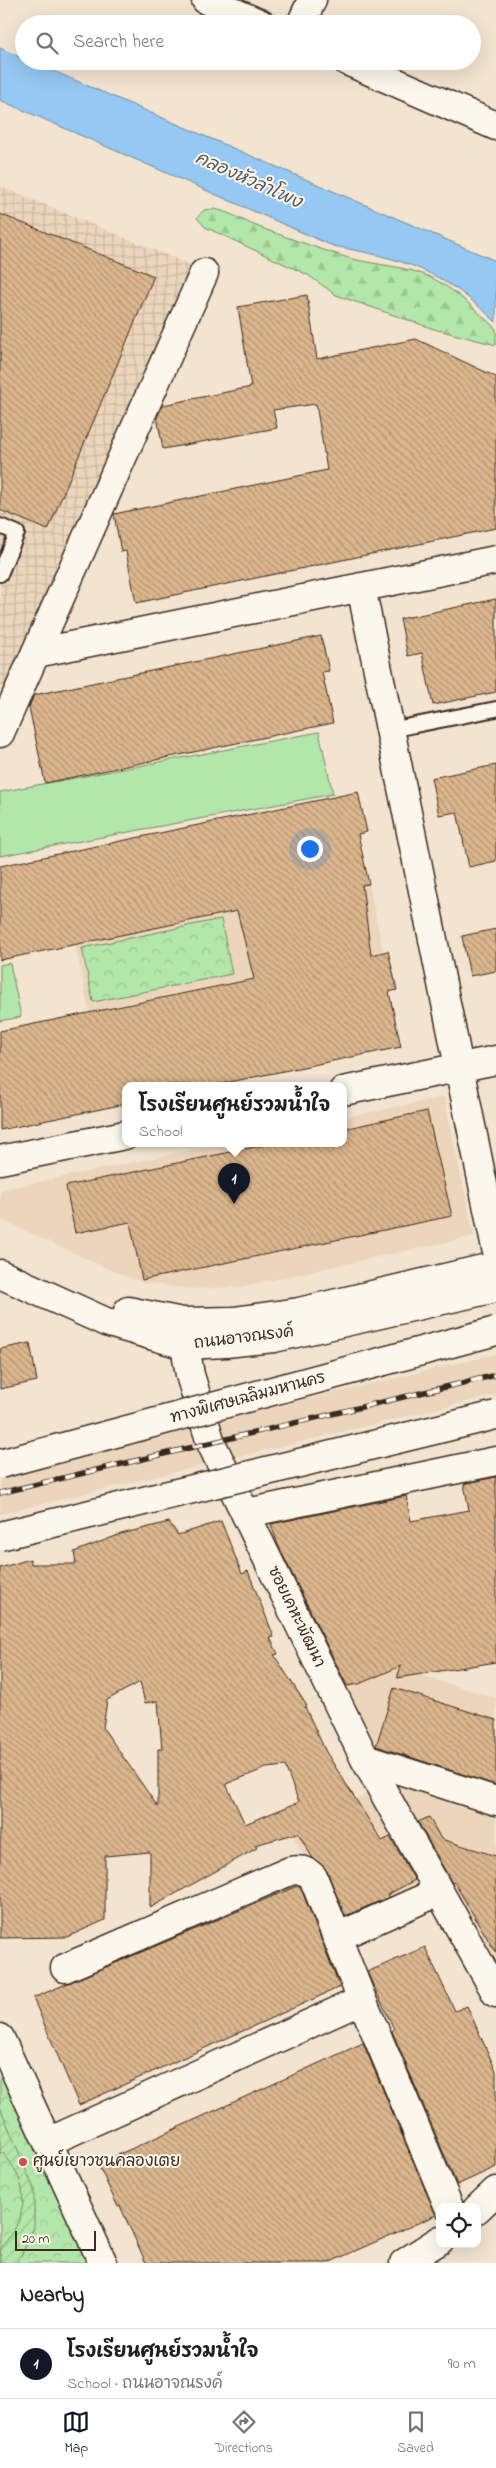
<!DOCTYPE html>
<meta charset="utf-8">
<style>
:root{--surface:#fff;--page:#f6f6f6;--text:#202124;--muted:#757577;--line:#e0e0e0;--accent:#111827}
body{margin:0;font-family:"Indie Flower","Playpen Sans Thai",sans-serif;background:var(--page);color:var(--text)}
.controls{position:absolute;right:15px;bottom:15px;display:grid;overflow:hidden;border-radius:10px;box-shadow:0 5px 20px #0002}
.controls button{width:45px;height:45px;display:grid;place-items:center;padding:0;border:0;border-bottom:1px solid var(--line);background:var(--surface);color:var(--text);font:25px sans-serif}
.scale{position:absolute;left:15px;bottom:12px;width:81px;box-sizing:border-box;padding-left:5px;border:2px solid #3b2a1e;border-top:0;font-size:14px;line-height:18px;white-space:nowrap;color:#3b2a1e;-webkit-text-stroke:4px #fbf7ec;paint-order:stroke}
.you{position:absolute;left:309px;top:848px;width:18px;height:18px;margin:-12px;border:4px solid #fff;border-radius:50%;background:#1a73e8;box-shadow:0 0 0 8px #1a73e833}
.badge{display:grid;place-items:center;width:32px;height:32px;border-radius:50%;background:var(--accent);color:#fff;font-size:16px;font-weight:700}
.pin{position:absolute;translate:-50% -41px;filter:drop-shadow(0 1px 2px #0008)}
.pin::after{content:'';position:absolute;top:26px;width:18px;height:15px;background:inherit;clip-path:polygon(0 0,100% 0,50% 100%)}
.popup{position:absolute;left:122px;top:1082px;width:225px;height:65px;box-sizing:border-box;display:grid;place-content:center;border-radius:10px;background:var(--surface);filter:drop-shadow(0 1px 4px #0005);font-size:16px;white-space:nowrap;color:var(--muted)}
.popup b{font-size:19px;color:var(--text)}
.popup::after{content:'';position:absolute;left:50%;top:100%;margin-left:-10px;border:10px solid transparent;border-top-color:var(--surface)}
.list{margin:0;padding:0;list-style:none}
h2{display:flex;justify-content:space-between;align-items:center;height:65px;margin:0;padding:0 20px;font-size:21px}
h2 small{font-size:16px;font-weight:400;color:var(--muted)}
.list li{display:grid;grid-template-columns:32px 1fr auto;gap:15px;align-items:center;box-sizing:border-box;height:70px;padding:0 20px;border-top:1px solid var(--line)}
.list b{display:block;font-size:19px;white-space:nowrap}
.list p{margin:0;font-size:16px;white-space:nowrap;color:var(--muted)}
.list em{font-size:16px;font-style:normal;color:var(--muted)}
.icon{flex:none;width:28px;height:28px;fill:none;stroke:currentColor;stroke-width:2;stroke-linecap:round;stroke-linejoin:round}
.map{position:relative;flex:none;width:496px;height:2263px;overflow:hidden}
.search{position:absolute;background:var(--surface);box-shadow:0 5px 20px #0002;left:15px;right:15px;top:15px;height:55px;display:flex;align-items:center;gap:12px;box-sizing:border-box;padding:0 18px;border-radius:28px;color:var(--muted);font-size:19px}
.sheet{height:135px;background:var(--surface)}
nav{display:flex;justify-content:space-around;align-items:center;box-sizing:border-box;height:70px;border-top:1px solid var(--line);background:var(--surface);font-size:14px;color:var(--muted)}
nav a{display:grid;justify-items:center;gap:2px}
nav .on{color:var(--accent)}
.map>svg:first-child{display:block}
.built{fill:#ebd6bc}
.industrial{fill:url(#industrial-grid)}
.grass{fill:#b2e7a9;stroke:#768864}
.forest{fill:url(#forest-firs);stroke:#768864}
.park{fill:url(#park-crowns);stroke:#768864}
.garden{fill:url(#garden-furrows);stroke:#768864}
.water{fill:#95c8f2;stroke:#71899d}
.building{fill:url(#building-back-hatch);stroke:#3b2a1e;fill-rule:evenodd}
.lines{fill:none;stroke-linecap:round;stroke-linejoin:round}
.service-casing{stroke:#3b2a1e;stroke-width:18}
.minor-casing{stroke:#3b2a1e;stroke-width:31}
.tertiary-casing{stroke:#3b2a1e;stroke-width:31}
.secondary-casing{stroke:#3b2a1e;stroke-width:31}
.service{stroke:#fbf7ec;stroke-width:14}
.minor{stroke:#fbf7ec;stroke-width:28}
.tertiary{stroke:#fbf7ec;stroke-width:28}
.secondary{stroke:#fbf7ec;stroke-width:28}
.rail-casing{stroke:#3b2a1e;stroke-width:5.5}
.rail{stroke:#fbf7ec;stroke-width:4;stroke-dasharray:11;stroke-linecap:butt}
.motorway-bridge-casing{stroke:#3b2a1e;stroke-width:31;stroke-linecap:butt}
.motorway-bridge{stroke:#fbf7ec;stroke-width:28}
.poi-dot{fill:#d1495b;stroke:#fbf7ec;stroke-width:2}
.labels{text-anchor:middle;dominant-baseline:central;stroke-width:4;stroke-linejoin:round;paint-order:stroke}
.street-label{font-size:16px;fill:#3b2a1e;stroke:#fbf7ec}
.poi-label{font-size:16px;fill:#3b2a1e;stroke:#fbf7ec;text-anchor:start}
.water-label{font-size:18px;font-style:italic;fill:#56595e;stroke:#fbf7ec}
</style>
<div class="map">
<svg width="496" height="2263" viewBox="0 0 496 2263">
<defs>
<pattern id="industrial-grid" width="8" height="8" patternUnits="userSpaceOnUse" patternTransform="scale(1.25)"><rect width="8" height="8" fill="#ebd6bc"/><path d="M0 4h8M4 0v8" fill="none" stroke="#cab8a1"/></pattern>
<pattern id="forest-firs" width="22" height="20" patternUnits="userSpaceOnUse" patternTransform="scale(1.25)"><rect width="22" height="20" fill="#b2e7a9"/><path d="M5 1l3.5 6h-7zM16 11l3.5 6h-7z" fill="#9ac691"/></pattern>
<pattern id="park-crowns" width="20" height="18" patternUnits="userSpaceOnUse" patternTransform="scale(1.25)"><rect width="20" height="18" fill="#b2e7a9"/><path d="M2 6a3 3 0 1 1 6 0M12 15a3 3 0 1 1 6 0" fill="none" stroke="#9ac691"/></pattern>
<pattern id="garden-furrows" width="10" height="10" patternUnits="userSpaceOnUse" patternTransform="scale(1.25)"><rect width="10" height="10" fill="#b2e7a9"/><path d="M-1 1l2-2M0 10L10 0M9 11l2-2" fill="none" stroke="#9ac691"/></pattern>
<pattern id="building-back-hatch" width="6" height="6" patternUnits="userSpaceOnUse" patternTransform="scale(1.25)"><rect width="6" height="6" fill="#dcb68d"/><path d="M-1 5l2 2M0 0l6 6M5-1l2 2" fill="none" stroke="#b49473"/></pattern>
</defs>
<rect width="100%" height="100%" fill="#f2e4d0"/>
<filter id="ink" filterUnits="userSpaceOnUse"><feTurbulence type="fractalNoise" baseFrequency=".02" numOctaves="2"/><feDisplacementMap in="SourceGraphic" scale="10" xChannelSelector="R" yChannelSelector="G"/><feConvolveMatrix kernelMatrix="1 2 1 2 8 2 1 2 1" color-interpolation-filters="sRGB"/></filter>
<g filter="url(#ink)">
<path class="built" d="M369,884L383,952L89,1012L75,944Z
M444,1097L474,1236L240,1287L192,1289L144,1283L115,1272L0,1219V1190L225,1143H343V1118Z
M496,1354V1395L0,1514V1472Z
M324,1481L403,1670L496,1698V1998L422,1887L342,1926L292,1834L373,1791L234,1500Z"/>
<path class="industrial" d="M0,186L198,268L0,706Z"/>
<path class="grass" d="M319,732L333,794L0,856V792Z
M10,963L21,1017L0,1021V965Z"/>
<path class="forest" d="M214,209C230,212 241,220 256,226C283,236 311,246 339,255C370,266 405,264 434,279C458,292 477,311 496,329V345L434,329L336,295L308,275L205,227L197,218L204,210Z"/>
<path class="park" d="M221,919L232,974L93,1002L82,948Z
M0,2061L92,2263H0Z"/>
<path class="garden" d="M0,2107L34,2189V2228L20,2258L15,2263H0C0,2243 3,2247 13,2232C30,2204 24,2177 3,2153H0Z"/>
<path class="water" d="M0,48L24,59V61H30L496,261V322C442,270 405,259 333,246L0,100Z"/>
<path class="building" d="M0,214L154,276L48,530L0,510Z
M307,295L317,359L416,339L496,377V528L136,603L126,551L121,552L114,514L327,470L316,404L273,410L277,428L163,449L157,417L163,405L251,387L238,307Z
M496,599V692L433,705L422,653L408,656L400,619Z
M321,636L329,671L322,672L333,723L45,783L29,707L34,695Z
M496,765V861L469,867L457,812L439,815L431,778Z
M358,792L367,832L358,834L369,884L362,885L371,955L388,951L397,990L389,992L401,1047L215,1085H125V1104L0,1130V1031L254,979L237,911L0,960V866Z
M496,929V971L470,976L462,936Z
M427,1111L452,1216L142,1280L130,1222L75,1233L66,1186L274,1143H343V1129Z
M30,1343L37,1381L0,1389V1349Z
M496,1477V1662L397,1678L401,1666L359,1684L347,1686L278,1545L271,1524L406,1496L411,1521L469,1510L464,1484Z
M221,1521L242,1574L248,1571L274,1637L270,1638L278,1654L274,1655L307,1706L305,1707L326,1752L382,1841L390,1837L415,1880L387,1895L389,1897L345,1916L327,1871L312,1857L298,1833L255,1845L257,1848L150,1908V1852L105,1856V1920L67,1937L0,1938V1568L30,1559L31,1564H76L74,1552L121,1534L169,1522L178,1535ZM140,1682L145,1703L158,1701L162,1749H158V1807L103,1728L107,1700ZM285,1766L299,1802L245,1824L226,1784L266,1768Z
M394,1688L496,1720V1785L376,1746Z
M429,1817L441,1839L496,1856V1953L454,1882L452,1883L418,1822Z
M297,1886H300L340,1987L79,2105L33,1998Z
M425,1947L455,2011L467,2006L496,2071V2167L457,2185L392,2031L394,2029L367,1972Z
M363,2043L436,2215L328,2263H146L120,2206L118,2207L98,2164Z"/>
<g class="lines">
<g class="service-casing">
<path id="service" d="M0,526L17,533L0,574
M390,730L496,709"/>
</g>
<g class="minor-casing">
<path id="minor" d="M301,24L312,0
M361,587L496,1248
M36,653L496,560
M0,733L204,273
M343,1091L496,1060
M0,1160L125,1135
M247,1513L496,1461
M365,1759L496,1993
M337,1937L438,1892
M362,2000L449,2207
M0,2038L103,2263
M48,2142L362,2000L313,1877C306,1870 300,1869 290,1871L65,1968
M477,2209L496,2191
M404,2263L440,2240"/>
</g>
<g class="tertiary-casing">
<path id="tertiary" d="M206,0L261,24
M347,61L496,126
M185,1345L190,1375L211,1443L365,1759L496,1801"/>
</g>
<g class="secondary-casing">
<path id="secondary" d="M0,1274L106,1322L185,1345L226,1343L274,1338L496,1288
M128,1311L182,1322L234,1321L299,1312L496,1266"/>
</g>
<use href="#service" class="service"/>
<use href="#minor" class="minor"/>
<use href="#tertiary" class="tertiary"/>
<use href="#secondary" class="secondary"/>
<g class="rail-casing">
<path id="rail" d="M0,1493L496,1375"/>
</g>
<use href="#rail" class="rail"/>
<g class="motorway-bridge-casing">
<path id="motorway-bridge" d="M0,1464L496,1331
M0,1536L496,1415"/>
</g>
<use href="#motorway-bridge" class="motorway-bridge"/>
</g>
</g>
<circle class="poi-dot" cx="23" cy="2162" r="5"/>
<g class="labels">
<g class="street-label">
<text transform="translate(244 1338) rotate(-7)">ถนนอาจณรงค์</text>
<text transform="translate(248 1398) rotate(-15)">ทางพิเศษเฉลิมมหานคร</text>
<text transform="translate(296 1617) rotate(64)">ซอยเคหะพัฒนา</text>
</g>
<g class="poi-label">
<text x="33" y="2162">ศูนย์เยาวชนคลองเตย</text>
</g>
<g class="water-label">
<text transform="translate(248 181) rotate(24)">คลองหัวลำโพง</text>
</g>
</g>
</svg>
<div class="controls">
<button><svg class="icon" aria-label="locate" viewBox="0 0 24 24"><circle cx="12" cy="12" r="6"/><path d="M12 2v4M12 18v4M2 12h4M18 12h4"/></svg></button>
</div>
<div class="scale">20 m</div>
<div class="you"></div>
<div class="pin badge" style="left:234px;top:1204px">1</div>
<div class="popup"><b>โรงเรียนศูนย์รวมน้ำใจ</b>School</div>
<div class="search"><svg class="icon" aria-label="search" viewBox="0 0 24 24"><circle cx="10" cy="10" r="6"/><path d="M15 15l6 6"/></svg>Search here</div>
</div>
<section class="sheet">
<h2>Nearby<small></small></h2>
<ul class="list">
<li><span class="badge">1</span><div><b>โรงเรียนศูนย์รวมน้ำใจ</b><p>School · ถนนอาจณรงค์</p></div><em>90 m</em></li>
</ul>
</section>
<nav>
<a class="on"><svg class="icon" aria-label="map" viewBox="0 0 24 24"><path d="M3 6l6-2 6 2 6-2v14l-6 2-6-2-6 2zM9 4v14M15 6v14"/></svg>Map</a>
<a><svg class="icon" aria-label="directions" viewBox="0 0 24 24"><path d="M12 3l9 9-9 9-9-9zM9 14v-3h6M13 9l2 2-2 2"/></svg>Directions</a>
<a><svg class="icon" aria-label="saved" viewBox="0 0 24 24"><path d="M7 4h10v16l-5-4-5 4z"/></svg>Saved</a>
</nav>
